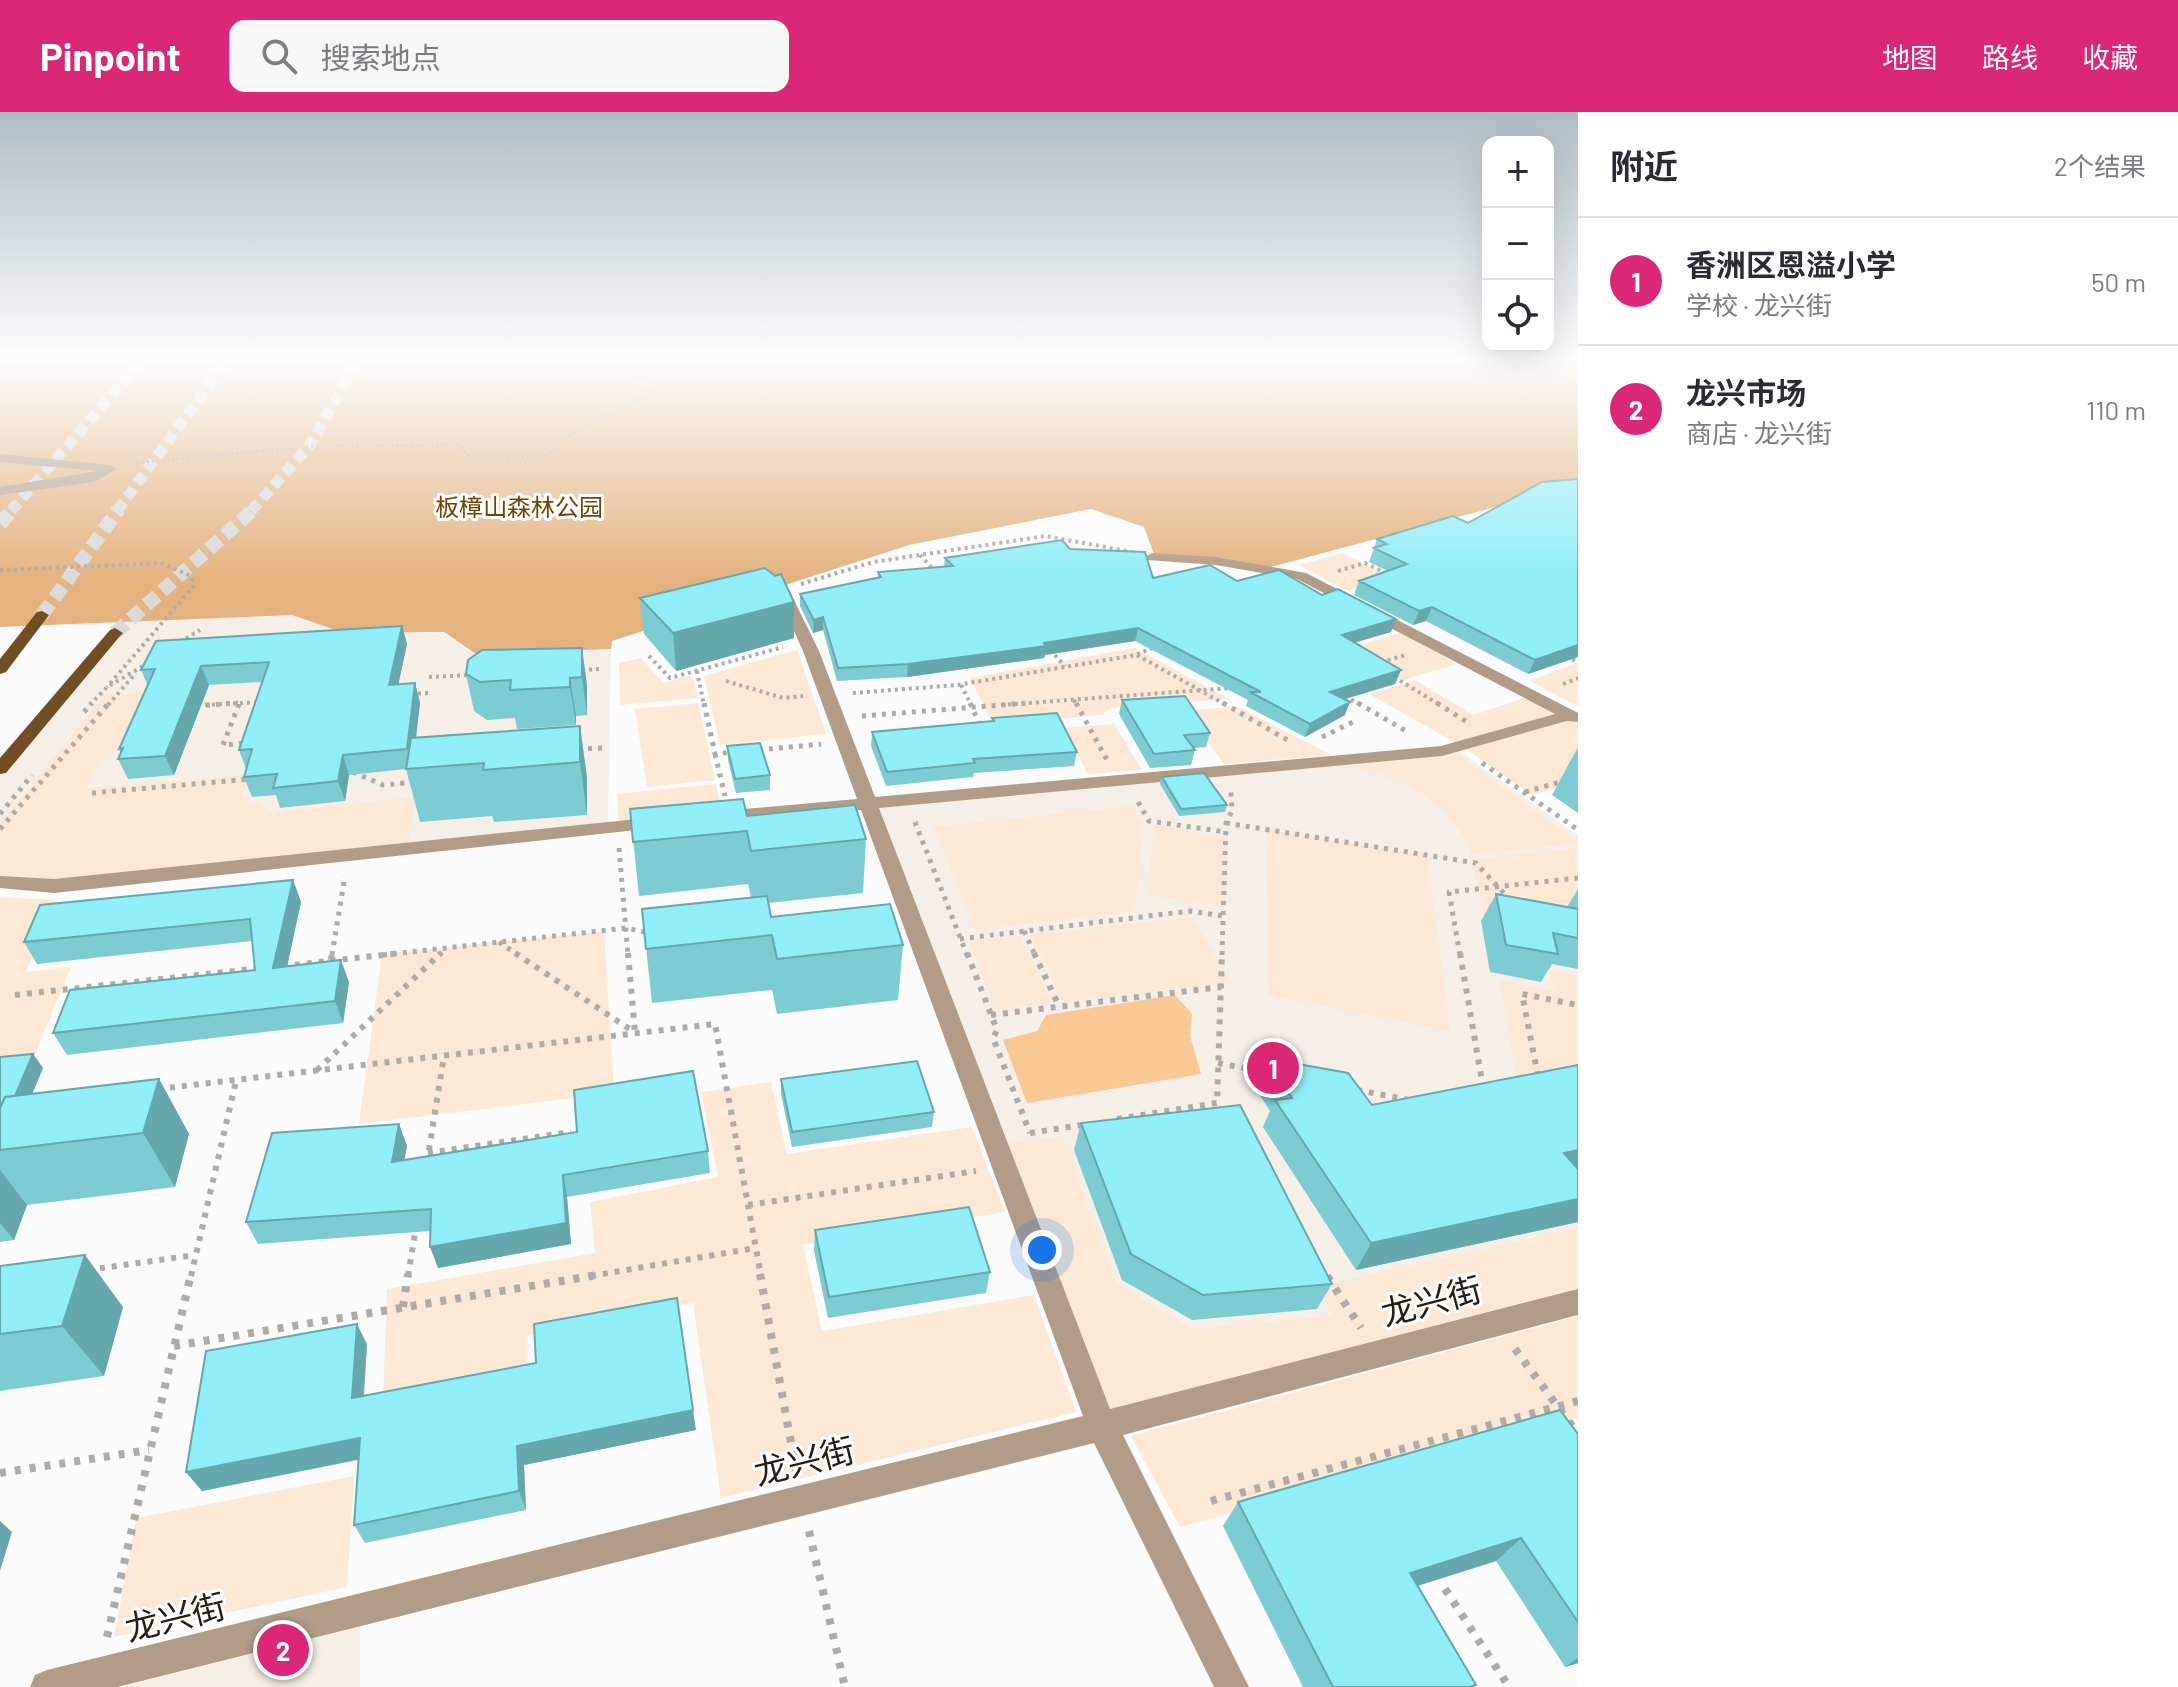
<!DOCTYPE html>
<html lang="zh">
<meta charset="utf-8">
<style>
:root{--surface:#fff;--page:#f7f7f7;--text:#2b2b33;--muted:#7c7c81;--line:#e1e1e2;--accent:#db2777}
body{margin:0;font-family:Barlow,"Noto Sans SC",sans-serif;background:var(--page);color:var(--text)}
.controls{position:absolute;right:24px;top:24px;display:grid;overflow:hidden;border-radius:16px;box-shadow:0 8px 32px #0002}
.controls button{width:72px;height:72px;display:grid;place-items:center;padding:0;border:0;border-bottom:2px solid var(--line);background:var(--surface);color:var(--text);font:40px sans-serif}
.you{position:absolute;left:1042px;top:1138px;width:28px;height:28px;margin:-20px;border:6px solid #fff;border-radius:50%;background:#1a73e8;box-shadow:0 0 0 12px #1a73e833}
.badge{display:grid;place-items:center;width:52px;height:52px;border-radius:50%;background:var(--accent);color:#fff;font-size:26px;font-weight:700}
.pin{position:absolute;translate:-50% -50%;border:4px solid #fff;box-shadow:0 2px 8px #0006}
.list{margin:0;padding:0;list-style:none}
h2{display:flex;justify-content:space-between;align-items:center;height:104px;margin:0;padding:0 32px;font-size:34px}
h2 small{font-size:26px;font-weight:400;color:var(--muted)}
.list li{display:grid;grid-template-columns:52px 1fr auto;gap:24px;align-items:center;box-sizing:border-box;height:128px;padding:0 32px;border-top:2px solid var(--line)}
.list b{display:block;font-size:30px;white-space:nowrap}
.list p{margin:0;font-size:26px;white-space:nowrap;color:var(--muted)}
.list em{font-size:26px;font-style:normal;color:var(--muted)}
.icon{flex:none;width:44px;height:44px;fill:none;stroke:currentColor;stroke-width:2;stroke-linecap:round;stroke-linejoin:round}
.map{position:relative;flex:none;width:1578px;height:1575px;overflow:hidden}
header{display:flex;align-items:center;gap:48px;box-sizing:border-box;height:112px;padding:0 40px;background:var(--accent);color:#fff}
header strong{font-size:38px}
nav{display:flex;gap:44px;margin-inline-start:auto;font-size:28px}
.search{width:560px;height:72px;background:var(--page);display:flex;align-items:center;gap:20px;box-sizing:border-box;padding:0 28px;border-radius:16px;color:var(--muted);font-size:30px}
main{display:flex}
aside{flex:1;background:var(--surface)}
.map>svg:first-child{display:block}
.built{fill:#f6efe8}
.green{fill:#fce8d5}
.forest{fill:#e4b27f}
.water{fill:#fac894}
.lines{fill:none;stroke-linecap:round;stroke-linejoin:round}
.major-tunnel-far1{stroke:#dbdad8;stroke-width:11;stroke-dasharray:11 6;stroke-linecap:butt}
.major-tunnel{stroke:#dbdad8;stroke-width:14;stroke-dasharray:14 7;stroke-linecap:butt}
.path-far4{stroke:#afaca8;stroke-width:3;stroke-dasharray:2 3;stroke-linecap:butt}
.path-far3{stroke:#afaca8;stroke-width:4;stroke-dasharray:3 4;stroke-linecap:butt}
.path-far2{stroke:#afaca8;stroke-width:5;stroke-dasharray:4 6;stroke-linecap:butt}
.path-far1{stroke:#afaca8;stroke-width:6;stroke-dasharray:5 7;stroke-linecap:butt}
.path{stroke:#afaca8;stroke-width:8;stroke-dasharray:6 9;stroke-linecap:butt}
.minor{fill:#b29c87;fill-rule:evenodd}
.major{fill:#724e25;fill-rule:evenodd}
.wall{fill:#7dccd4}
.shaded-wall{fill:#66a6ad}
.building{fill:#91edf7;stroke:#66a6ad;stroke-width:2}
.labels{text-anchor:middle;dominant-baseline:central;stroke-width:6;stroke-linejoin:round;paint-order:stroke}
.far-park-label{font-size:24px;fill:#714401;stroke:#fff}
.near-street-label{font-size:34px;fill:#261d13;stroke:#fff}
</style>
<header>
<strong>Pinpoint</strong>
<div class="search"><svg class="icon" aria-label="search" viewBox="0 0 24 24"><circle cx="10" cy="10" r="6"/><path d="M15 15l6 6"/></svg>搜索地点</div>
<nav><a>地图</a><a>路线</a><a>收藏</a></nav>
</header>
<main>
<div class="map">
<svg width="1578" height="1575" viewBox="0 0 1578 1575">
<rect width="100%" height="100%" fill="#fbfbfb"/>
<path class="built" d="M292,503L344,521H443L476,543L611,537L608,716L0,770V660L128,508Z
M1455,636L1578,723V1188L1103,1311L869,690Z
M360,1501V1575H53Z"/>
<path class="green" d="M1342,441L1391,465L1347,479L1299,453Z
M1404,520L1457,552L1402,568L1350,535Z
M1135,536L1229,587L1111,596L1102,603L993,612L970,566Z
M797,538L826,622L720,633L704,564Z
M641,546L663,571L692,563L698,586L620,593L619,551Z
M1578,550V594L1530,569Z
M1415,568L1473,603L1527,585L1562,602L1456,631L1369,582Z
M158,581L132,632L102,646L87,676L250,663L243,684L273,700L416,685L408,732L57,769L0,763V711L105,582Z
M698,591L715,668L647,675L635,597Z
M1236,594L1331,643L1224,652L1186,599Z
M1571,608L1578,613V670L1532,683L1466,637Z
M1114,612L1142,658L1088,662L1063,616Z
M1459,643L1578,730V731L1471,743C1455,690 1400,664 1349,654Z
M716,672L722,701L619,711L617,682Z
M1132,694L1143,711L1135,799L976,818L933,715Z
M1154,713L1227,725L1225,796L1148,782Z
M1266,717L1427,743L1450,919L1269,883Z
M1578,736V795L1485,804L1471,748Z
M0,785L56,788L26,860L71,855L31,951L0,954Z
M1192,805L1231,870L1062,890L1032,822Z
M604,819L614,981L359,1012L382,842Z
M1021,824L1051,891L995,898L969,830Z
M1550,858L1578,864V965L1519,977L1499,868L1554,879Z
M771,970L787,1042L972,1015L1005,1100L803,1133L822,1219L1034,1183L1076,1300L721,1386L693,1191L527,1224V1260L383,1287L387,1177L595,1141L590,1090L718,1065L701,980Z
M1062,1024L1116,1171L1192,1217L1332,1204L1319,1174L1578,1116V1176L1107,1298L1004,1032Z
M1578,1204V1306L1180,1415L1131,1324Z
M354,1364L347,1475L114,1525L136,1406Z"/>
<path class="forest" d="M0,247H1578V373L1267,456L1155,445L1144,415L1091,397L909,433L612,529L611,537L476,542L444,520L344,521L292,503L0,515Z"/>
<path class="water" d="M1175,883L1192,902L1190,924L1201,962L1027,991L1003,928L1037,919L1046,903Z"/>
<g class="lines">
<path class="major-tunnel-far1" d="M11,399L143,247
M117,399L228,247
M251,399L310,333L359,247"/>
<path class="major-tunnel" d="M0,412L13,397
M42,503L119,397
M115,521L254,397"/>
<path class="path-far4" d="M132,351L316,334L457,333L471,345H544L579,317L655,280L625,271L647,261L633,257L646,252L640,247"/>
<path class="path-far3" d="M920,443L935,459
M0,458L161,451L191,464L193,475L107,575
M1338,459L1365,451L1388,462
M801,472L873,450L1046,424L1132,440
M180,530L200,518
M1050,538L1065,554
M1137,543L1226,593
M649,544L670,566L783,535
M1566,544L1578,550
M1381,550L1406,543
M582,558L600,557
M697,559L704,593
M429,565L472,563
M1394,565L1440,593
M726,569L783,586L803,584
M1563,572L1578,566
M961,573L971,593
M853,581L957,573L1136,543L1154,535
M411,582L429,581
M1345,584L1361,593
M1074,588L1077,593
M90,593L107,575L145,553
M108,593L136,561
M205,593L261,590
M1001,593L1230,576"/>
<path class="path-far2" d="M704,591L715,642L733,640
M970,591L981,615
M1076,591L1107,648
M1223,591L1289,629
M1358,591L1406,619
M1437,591L1467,610
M239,592L223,633L246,631
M196,594L238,591
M84,600L92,591
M862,604L1027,591
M1322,625L1357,608
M578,637L603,636
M759,638L821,632
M715,642L725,684
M1482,651L1578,718
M353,660L383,673L416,670
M1525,680L1578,665
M92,681L250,667
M1138,690L1149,709L1226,720
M0,702L32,663
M915,710L967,843
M1226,711L1476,751L1510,788
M0,717L109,591
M619,736L628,843
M1024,819L1035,843
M960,827L1190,799L1223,804
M499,830L518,843
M332,843L345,764
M383,843L626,816L650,821
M439,843L446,836
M1222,843L1226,711L1232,699L1231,680
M1460,843L1449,780L1578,766"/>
<path class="path-far1" d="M515,841L634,920
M628,841L635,921
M967,841L997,918L993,926L1030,1021
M1034,841L1059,894
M1460,841L1483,975
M331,848L332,841
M283,854L401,841
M15,883L261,856
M991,903L1221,875
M1218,951L1265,960
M317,958L441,841
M1538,964L1522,882L1578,893
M158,977L715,912L761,1164
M1357,978L1410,988
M1117,1007L1217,991L1222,841
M1030,1021L1088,1012
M428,1041L571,1020
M427,1050L444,944
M748,1093L976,1059
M88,1158L195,1143
M191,1164L236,969
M408,1164L416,1115
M591,1164L755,1136"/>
<path class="path" d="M760,1162L796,1358
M1327,1164L1361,1216
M403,1195L408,1162
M174,1234L603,1162
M1515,1237L1578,1322
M0,1361L149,1338
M1211,1389L1578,1289
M809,1419L845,1575
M1445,1477L1509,1575
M107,1525L191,1162"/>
<path class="minor" d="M149,247H191L84,259L0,256V250L84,253Z
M0,342L111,353L117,357L94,370L0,383V375L98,359L0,350Z
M1152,441L1216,445L1306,461L1578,601V610L1567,609L1442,644L879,696L1110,1297L1578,1177V1203L1123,1323L1249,1575H1214L1094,1331L117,1575H30L35,1563L47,1558L1083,1304L861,698L721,711L712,705L721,699L857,687L803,539L780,488L787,484L794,488L819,539L875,685L1441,634L1555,602L1297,467L1216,453L1147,448L1145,445Z
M657,705L666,711L664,715L54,781L0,776V764L54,767Z"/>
<path class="major" d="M42,499L49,503L6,560L0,562V547L37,500Z
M115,516L123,521L120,524L6,661L0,662V646L110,518Z"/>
</g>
<path class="wall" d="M1578,367V545L1528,562L1426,509L1413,513L1354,483L1359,469L1388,459L1369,450L1377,427L1468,411Z
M1070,437L1153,466L1237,469L1322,483L1391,520L1354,530L1401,558L1395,572L1345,587V603L1305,625L1246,594L1248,588L1135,529L1045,543L1044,546L907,565L837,569L823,518L813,521L800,494V482L878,465V460L944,454L945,446Z
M640,486L794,526L676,559L644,522Z
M402,514L407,532L398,573L415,571L420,591L416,626L580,614L587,666V703L494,710L492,704L420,710L406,657L349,663L345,689L280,696L276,683L252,685L244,665L246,657L239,638L262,570L209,573L174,663L128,667L118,647L121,642L119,637L148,574L141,558Z
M582,536L587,574V603L576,604V613L517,617L515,606L487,608L474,599L466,562Z
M1122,588L1210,621L1206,635L1194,636L1195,638L1191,653L1150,656L1119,602Z
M992,606L1077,640L1074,654L974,661L973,665L886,674L871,634L872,620L992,609Z
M727,634L770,663V678L736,681L728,648Z
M1578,635V701L1552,683Z
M1162,665L1227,693L1225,700L1179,704L1160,672Z
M630,697L747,704L866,727L863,781L768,791L771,805L903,833L898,888L777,902L772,878L652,891L642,797L751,785L748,772L639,784Z
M293,768L301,790L287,854L349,870L343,911L67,943L53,921L255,858L252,829L37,852L24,830Z
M1578,777V857L1552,852L1541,870L1490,860L1481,809L1496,782L1567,795Z
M33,942L43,956L32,982L159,967L189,1022L175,1075L27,1093L14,1128L0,1130V945Z
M1265,946L1372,993L1578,953V1110L1356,1158L1263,1015L1270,999L1254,974Z
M781,967L934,1000L932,1015L792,1035L781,982Z
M1081,1011L1332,1172L1317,1197L1192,1208L1122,1168L1074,1038Z
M399,1012L407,1034L404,1048L708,1039L710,1061L567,1085L571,1132L438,1156L430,1119L258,1132L246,1110Z
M815,1118L990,1160L986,1181L828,1206L814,1139Z
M0,1154L123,1195L104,1264L0,1279Z
M367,1232L364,1284L696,1318L524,1353L526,1398L365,1431L354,1413L358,1348L202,1379L186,1360Z
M1578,1322V1551L1565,1555L1496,1449L1418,1474L1476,1573L1474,1575H1303L1223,1414L1238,1390Z"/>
<path class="shaded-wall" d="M794,490V526L676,559L673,521Z
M1432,495L1426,509L1413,513L1419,499Z
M823,505V518L813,521L814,508Z
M1396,507L1391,520L1337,536L1342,523Z
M402,514L407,532L394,593L389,573Z
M1138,516L1135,529L1045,543L1044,546L907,565L908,552Z
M1578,533V545L1528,562L1535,548Z
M582,536L587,574V603L582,565Z
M201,554L209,573L174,663L165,644Z
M1401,558L1395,572L1325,593L1330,580Z
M570,566L576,604V613L570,575Z
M415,571L420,591L412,657L407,637Z
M1350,590L1345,603L1305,625L1310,612Z
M580,614L587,666V703L580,650Z
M343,643L349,663L345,689L338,669Z
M293,768L301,790L282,878L273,856Z
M341,848L349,870L343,911L335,889Z
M33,942L43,956L22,1006L12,991Z
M159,967L189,1022L175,1075L143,1021Z
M399,1012L407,1034L400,1072L392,1050Z
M1578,1038V1061L1564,1041Z
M0,1058L27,1093L14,1128L0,1111Z
M563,1063L567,1085L571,1132L438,1156L430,1135Z
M1578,1087V1110L1356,1158L1371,1131Z
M85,1143L123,1195L104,1264L62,1214Z
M357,1212L367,1232L362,1306L352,1286Z
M693,1298L696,1318L524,1353L526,1398L519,1379L517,1334Z
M360,1326L370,1345L202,1379L186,1360Z
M0,1409L12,1420L0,1459Z
M1521,1426L1496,1449L1388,1483L1410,1461Z
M1578,1546V1551L1565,1555Z"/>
<path class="building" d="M1578,367V533L1535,548L1432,495L1419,499L1359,469L1407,452L1374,436L1387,432L1377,427L1453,404L1468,411L1542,370Z
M1062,428L1070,437L1145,440L1153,466L1210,453L1237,469L1279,458L1322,483L1338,477L1396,507L1342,523L1401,558L1330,580L1350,590L1310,612L1250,580H1261L1138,516L1044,531L1046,534L908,552L838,556L823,505L814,508L800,482L881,465L878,460L953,454L945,446Z
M765,456L775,464L781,462L794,490L673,521L640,486Z
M402,514L389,573L415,571L407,637L343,643L338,669L273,676L277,662L244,665L252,637L239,638L269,550L201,554L165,644L118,647L123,636L119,637L155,557L141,558L156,529Z
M582,536V565L570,566V575L510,578L511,568L480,570L466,562L468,548L482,538Z
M1185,584L1210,621L1184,623L1195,638L1154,642L1122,588Z
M1057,601L1077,640L973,647L975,651L887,660L872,620L994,609L992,606Z
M580,614V650L483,658L484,651L406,657L411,626Z
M760,631L770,663L735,667L727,634Z
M1204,661L1227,693L1181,697L1162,665Z
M743,687L747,704L855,693L866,727L751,739L747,719L633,730L630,697Z
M293,768L273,856L341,848L335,889L53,921L70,878L255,858L250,807L24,830L40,793Z
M1496,782L1578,797V826L1553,821L1558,842L1506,833Z
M767,784L771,805L890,792L903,833L777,847L772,823L646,837L642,797Z
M33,942L15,984L5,985L2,992H0V945Z
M1265,946L1348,961L1372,993L1578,953V1038L1564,1041L1578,1057V1087L1371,1131L1275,988L1292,986Z
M917,949L934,1000L792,1020L781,967Z
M693,959L708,1039L563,1063L566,1111L430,1135L431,1097L246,1110L272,1021L399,1012L392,1050L577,1020L574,978Z
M159,967L143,1021L0,1038V996L5,985Z
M1240,993L1332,1172L1203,1183L1131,1142L1081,1011Z
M969,1095L990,1160L829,1185L815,1118Z
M85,1143L62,1214L0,1222V1154Z
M677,1186L693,1298L517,1334L519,1379L354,1413L360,1326L186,1360L206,1239L357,1212L352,1286L536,1251L534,1212Z
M1560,1298L1578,1322V1510L1521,1426L1410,1461L1476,1573L1470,1575H1333L1238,1390Z"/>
<linearGradient id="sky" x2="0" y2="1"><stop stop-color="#afbcc6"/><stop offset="0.53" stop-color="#fdfdfd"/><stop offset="1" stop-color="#fdfdfd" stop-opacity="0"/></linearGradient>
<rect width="1578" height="468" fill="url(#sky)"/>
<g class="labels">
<g class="far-park-label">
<text x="519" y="394">板樟山森林公园</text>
</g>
<g class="near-street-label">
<text transform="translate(1431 1188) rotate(-15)">龙兴街</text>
<text transform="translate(804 1348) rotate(-14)">龙兴街</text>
<text transform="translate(175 1504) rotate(-14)">龙兴街</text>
</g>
</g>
</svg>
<div class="controls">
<button>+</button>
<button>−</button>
<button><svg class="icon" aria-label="locate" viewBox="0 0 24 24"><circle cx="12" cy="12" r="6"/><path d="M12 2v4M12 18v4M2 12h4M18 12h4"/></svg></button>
</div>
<div class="you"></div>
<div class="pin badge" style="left:1273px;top:956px">1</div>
<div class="pin badge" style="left:283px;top:1538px">2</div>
</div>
<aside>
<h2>附近<small>2个结果</small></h2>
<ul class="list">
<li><span class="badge">1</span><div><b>香洲区恩溢小学</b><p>学校 · 龙兴街</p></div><em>50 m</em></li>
<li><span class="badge">2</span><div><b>龙兴市场</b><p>商店 · 龙兴街</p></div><em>110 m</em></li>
</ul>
</aside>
</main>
